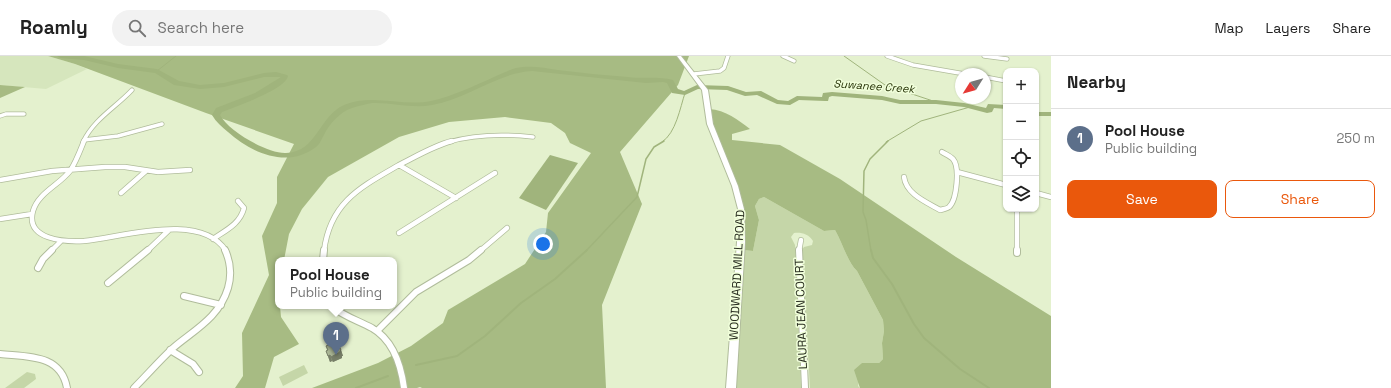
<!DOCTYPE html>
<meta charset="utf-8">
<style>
:root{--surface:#fff;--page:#f2f2f2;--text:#222;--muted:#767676;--line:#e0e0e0;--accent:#ea580c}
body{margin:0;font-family:"Space Grotesk",sans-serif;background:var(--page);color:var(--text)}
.controls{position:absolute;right:12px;top:12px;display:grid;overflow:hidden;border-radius:8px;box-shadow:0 1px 3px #0004}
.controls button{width:36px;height:36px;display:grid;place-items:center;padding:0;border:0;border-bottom:1px solid var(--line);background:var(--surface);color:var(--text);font:20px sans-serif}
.compass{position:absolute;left:955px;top:12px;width:36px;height:36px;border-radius:50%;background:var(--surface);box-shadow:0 1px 3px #0004;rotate:233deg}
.you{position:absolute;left:543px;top:188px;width:14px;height:14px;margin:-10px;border:3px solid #fff;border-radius:50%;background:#1a73e8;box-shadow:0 0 0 6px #1a73e833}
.badge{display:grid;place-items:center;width:26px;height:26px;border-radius:50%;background:var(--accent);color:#fff;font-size:13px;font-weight:700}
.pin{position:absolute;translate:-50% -33px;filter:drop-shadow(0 1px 2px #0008)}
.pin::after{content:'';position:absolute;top:21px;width:14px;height:12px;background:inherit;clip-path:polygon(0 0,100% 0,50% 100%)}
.popup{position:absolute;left:275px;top:201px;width:122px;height:52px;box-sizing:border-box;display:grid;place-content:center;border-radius:8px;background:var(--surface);filter:drop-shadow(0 1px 3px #0005);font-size:13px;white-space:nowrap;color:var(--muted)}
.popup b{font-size:15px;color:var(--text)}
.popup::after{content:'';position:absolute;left:50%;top:100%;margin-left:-8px;border:8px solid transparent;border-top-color:var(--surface)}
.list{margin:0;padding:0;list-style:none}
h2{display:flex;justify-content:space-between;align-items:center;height:52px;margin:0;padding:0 16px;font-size:17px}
h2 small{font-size:13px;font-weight:400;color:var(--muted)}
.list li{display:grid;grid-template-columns:26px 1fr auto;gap:12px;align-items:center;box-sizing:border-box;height:60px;padding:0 16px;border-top:1px solid var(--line)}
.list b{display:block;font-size:15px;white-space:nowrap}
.list p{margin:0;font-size:13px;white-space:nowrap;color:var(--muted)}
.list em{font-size:13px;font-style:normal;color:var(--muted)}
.actions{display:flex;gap:8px;padding:12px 16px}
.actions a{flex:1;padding:9px 0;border:1px solid var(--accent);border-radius:8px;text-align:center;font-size:14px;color:var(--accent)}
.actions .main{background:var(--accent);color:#fff}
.icon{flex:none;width:22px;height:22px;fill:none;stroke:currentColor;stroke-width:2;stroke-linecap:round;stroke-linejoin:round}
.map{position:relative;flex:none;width:1051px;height:332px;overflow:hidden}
header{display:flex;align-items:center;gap:24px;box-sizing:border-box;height:56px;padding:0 20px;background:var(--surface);border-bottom:1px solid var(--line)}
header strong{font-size:19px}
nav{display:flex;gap:22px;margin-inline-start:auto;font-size:14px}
.search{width:280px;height:36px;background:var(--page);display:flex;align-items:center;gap:10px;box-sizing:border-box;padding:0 14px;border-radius:22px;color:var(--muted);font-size:15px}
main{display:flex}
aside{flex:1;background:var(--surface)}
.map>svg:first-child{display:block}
.built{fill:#d6e6bd}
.green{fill:#c5d6a8}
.forest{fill:#a7bb83}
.water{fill:#a0b47c}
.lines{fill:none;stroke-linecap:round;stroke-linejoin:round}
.stream-far2{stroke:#a0b47c;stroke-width:1}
.stream-far1{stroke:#a0b47c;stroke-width:1.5}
.stream{stroke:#a0b47c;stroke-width:2}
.river{fill:#a0b47c;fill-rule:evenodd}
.street-far2-casing{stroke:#b0bc9b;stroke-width:5}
.street-far1-casing{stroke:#b0bc9b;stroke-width:6}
.street-casing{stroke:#b0bc9b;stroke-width:8}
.secondary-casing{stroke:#b0bc9b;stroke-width:2}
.street-far2{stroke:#fff;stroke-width:3.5}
.street-far1{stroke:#fff;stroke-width:4.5}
.street{stroke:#fff;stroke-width:6}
.secondary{fill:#fff;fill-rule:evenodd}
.wall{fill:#929d80}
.shaded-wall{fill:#777f68}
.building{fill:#aab695;stroke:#777f68}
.labels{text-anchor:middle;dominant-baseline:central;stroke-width:3;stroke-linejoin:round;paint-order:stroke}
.far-water-label{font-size:11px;font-style:italic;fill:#283409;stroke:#f1ffdb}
.street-label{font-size:12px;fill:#282d20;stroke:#f1ffdb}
</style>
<header>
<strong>Roamly</strong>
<div class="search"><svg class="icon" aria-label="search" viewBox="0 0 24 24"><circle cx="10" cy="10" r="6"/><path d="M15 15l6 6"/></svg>Search here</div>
<nav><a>Map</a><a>Layers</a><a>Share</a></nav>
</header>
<main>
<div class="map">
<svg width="1051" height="332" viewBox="0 0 1051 332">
<rect width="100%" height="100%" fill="#e4f1ce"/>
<path class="built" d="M0,0H48L75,8L87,13L46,33L0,29Z"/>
<path class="green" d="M764,141L824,175L835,174C842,186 848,207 857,215L883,264L884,275L882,287L883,303L879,307H862L858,330L860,332H810L802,194L804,191L812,189L813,185C809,178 801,176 794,177L791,181L795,189L801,332H735L743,194L753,195L759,164L755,150L759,143Z
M304,309L308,317L283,330L279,321Z
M27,316L35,318L36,323L24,332H5Z"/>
<path class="forest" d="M48,0H689L678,29L620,96L642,148L602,249L606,332H422L420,331L417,332H312L378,307L411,290L443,267L448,254L525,208L546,176L548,157L591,97L570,87L565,77L551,67L505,61L449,66L399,81L328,121L302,153L289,178L284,204H278V250H280L281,261L299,288L274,301L265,332H235L243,320L242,277L269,219L262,180L277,147V121L294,88L206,57L75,8Z
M0,29L25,31L0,42Z
M709,53C726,54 738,64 750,73L732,78V84L780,89L840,123L956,201L1051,260V332H860L854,314L862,307H879L883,303L882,287L884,275L883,264L857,215C848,207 842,186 835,174L824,175L764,141L759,143L755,150L759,164L753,195L743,194C744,175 746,157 740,138C731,110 715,83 709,53Z"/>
<path class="water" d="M550,99L578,107L546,154L519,142Z"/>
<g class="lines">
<path class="stream-far2" d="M844,0L885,29L936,46
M157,15L176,0
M662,86C676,77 680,52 685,37
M886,86L921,65L970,51"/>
<path class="stream-far1" d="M586,195L637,141L646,103L654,91L664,85
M871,195L866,164L863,156L864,115L870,103L888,85"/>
<path class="stream" d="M871,194L873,202L892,228L914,268L924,282L960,313L989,332
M416,309L457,300L485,280L521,247L555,223L587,194
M356,332L388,320"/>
<path class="river" d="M57,0H84L118,8L157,13L179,25L200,29L224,27L264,17L276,16L287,19L288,20C285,34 236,50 222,56L220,59C228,75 268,98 286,97C317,96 319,60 344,49C373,37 402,51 431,45C453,40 474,30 494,21C501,18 509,14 516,12C530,9 545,12 558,14C581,17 604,19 628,21C642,23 659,20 673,24L678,33L684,35L697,29L728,30L746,36L761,35L778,44L788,45L797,40L822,41L823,37L832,36L882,40L900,44H936L964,47L986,52L988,48L1006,49V53L994,52L992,56L987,57L964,51L936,48H900L882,44L832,40L829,41L828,45H825L799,44L790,49L777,48L757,39L745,40L727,34L698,33L685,39L672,37L667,27L663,26L646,27L532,15C497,17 467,43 432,49C412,53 392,46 372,47C366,48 358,50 352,52C340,56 329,68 324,79C321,84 320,88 316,91C288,113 251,97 228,76C222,71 216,66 212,59L216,52L255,37L281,21H264L224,31L200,33L174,29L155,17L118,12L84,4L60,2Z
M1036,56H1051V60H1036Z"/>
<g class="street-far2-casing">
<path id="street-far2" d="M783,0L794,5
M887,0L913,9L965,18
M984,0L1007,3
M694,18L720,15L724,12L728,0
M985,21L1006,25
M0,60L6,58H24
M84,84L118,80L162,68
M83,86C94,63 115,52 132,34
M449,86C476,78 505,78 533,81"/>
</g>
<g class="street-far1-casing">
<path id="street-far1" d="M84,85C80,95 76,106 70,115C59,129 38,137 33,155C25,184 65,186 84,185C120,182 201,155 226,195
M399,109L456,142
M957,116L1006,129
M904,121C906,138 926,146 940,154C943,153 947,153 949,151C957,144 960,111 953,103C950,100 945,98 942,96
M0,124L52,115L105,111H125L158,116L190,114
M121,137L146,115
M1036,137L1051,141
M1017,153V195
M0,163L32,158
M399,177L495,117
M213,183C226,174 240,168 244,152L238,145
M51,195L61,185
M147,195L169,174
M324,195C330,146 361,131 399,109C417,100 433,90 452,85
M480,195L507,172
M799,195L801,184"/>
</g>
<g class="street-casing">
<path id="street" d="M799,194L805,332
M1017,194V197
M323,204L324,194
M38,212L43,203L52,194
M108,227L148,194
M184,240L221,249
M331,250C345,261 357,264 372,272C393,284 401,309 404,332
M377,275L416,236L469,204L481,194
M170,294L193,308L199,316
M0,298C28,301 61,298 67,332
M134,332C147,319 159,305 173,292C194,274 219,262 228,232C232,218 231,207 225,194"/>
</g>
<g class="secondary-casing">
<path id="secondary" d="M677,0H681L708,34L713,68L738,130L744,153L745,186L736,332H726L737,186L738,153L732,130L707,68L702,34Z"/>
</g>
<use href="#street-far2" class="street-far2"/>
<use href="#street-far1" class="street-far1"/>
<use href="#street" class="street"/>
<use href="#secondary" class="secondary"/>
</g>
<path class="wall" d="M326,290L341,294L343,300H342V302L333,306L332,305L330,306L326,295L327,294Z"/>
<path class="shaded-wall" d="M341,294L343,300H342V302L333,306L331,301Z
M330,299L332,305L330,306L328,300Z"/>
<path class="building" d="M334,286L338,288L341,294L340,295V296L331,301L330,299L328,300L326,295L328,294L326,290Z"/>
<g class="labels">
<g class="far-water-label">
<text transform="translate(874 30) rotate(4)">Suwanee Creek</text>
</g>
<g class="street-label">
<text transform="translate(737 219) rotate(-87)">WOODWARD MILL ROAD</text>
<text transform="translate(801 258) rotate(-92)">LAURA JEAN COURT</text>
</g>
</g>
</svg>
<div class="controls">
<button>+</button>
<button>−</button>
<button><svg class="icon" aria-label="locate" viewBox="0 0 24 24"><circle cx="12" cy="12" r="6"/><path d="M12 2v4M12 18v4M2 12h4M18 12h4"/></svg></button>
<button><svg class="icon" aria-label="layers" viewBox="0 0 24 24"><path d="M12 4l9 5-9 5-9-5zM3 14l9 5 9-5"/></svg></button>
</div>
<svg class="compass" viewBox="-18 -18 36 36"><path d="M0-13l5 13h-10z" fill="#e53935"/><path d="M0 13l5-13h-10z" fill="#767676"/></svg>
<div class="you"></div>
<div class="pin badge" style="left:336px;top:299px;background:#5c6f8a">1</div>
<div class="popup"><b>Pool House</b>Public building</div>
</div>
<aside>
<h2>Nearby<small></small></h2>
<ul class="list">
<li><span class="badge" style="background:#5c6f8a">1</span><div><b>Pool House</b><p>Public building</p></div><em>250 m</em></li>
</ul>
<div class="actions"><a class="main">Save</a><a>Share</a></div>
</aside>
</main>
